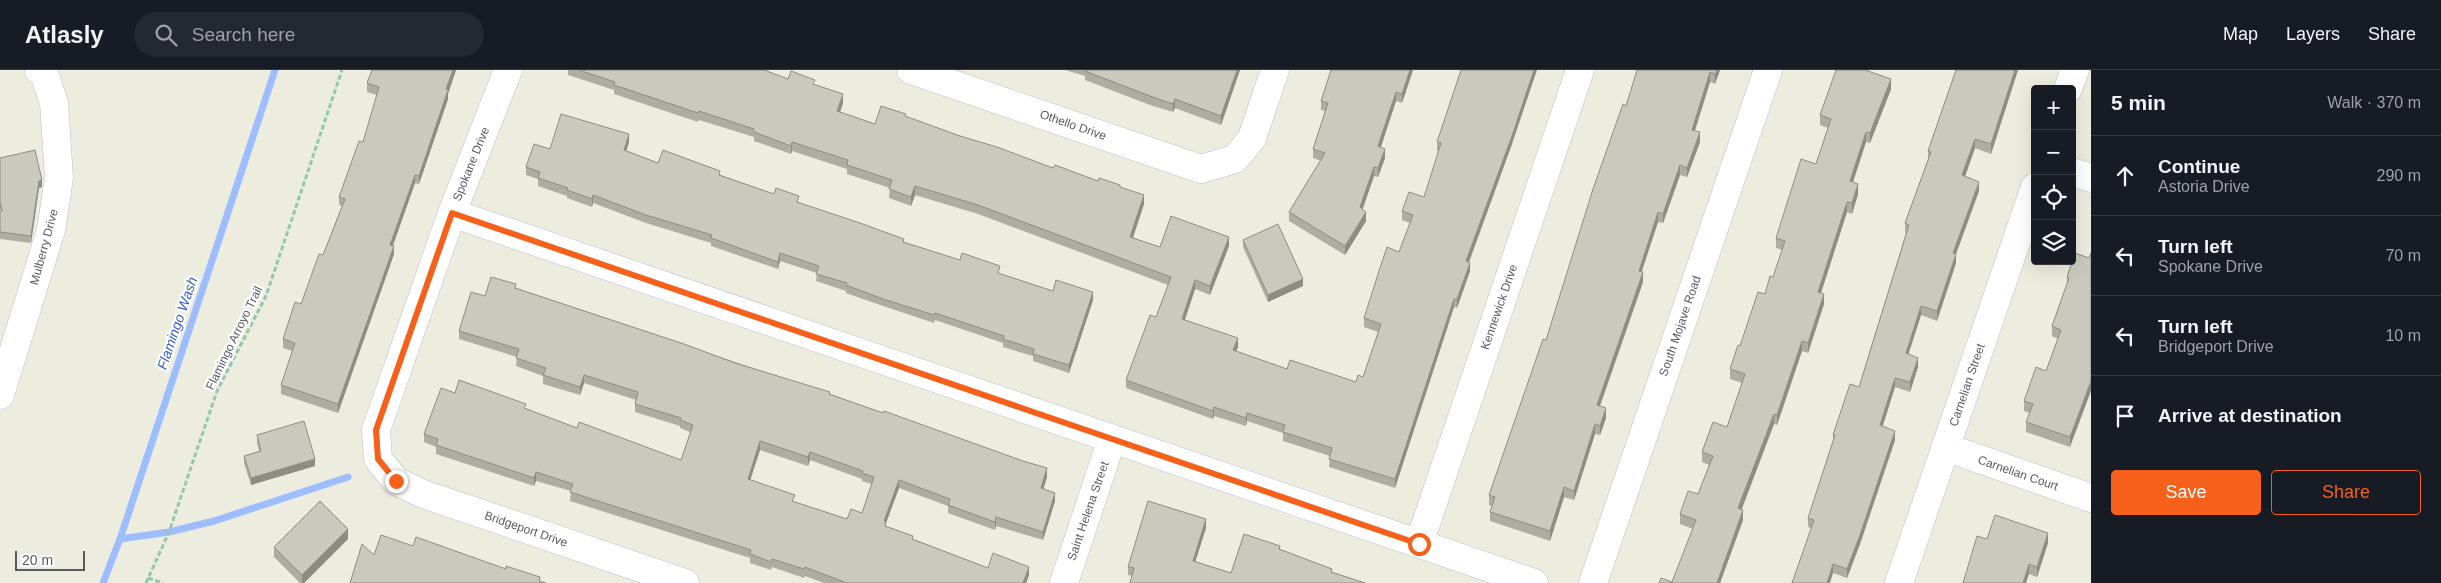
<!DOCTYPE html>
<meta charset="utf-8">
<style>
:root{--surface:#171b24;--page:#242831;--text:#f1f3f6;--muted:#9ea1a6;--line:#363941;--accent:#f7601b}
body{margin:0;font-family:Arial,sans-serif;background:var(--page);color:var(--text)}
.controls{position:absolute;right:15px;top:15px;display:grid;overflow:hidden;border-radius:5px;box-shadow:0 5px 20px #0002}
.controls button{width:45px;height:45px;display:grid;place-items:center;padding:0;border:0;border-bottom:1px solid var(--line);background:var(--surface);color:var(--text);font:25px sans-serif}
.scale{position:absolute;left:15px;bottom:12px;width:70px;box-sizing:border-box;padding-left:5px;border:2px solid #585a62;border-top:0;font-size:14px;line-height:18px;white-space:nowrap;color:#585a62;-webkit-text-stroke:4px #fff;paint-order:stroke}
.stop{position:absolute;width:15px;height:15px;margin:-11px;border:4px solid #f7601b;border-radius:50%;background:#fff}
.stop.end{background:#f7601b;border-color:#fff;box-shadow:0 1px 5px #0008}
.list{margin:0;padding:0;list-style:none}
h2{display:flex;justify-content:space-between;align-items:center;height:65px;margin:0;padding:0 20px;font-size:21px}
h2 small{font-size:16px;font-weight:400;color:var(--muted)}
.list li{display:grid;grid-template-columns:32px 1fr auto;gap:15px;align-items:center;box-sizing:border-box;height:80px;padding:0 20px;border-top:1px solid var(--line)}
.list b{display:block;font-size:19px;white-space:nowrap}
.list p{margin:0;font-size:16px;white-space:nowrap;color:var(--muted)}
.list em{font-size:16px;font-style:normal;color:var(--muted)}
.actions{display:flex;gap:10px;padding:15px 20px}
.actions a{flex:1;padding:11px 0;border:1px solid var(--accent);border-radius:5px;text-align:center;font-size:18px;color:var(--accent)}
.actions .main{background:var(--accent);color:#fff}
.icon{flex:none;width:28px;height:28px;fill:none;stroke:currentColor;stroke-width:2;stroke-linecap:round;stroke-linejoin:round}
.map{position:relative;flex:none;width:2091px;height:513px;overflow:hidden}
header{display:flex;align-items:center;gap:30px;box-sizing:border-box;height:70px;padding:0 25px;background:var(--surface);border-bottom:1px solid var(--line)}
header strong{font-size:24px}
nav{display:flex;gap:28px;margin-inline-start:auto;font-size:18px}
.search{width:350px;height:45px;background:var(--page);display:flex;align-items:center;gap:12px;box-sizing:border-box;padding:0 18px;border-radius:28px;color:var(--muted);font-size:19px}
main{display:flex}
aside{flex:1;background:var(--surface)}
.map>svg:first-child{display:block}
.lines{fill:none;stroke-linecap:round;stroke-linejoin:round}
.stream{stroke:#9dbdff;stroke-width:7}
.minor-casing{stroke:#bcbdc5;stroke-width:29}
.path{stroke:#92c8ae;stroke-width:3;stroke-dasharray:5 2.5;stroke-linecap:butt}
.minor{stroke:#fff;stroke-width:28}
.wall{fill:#aeada3;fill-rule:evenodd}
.shaded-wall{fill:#8d8d85}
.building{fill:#cac9be;stroke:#8d8d85;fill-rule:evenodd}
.route{stroke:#f7601b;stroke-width:6}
.labels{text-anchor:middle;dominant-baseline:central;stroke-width:4.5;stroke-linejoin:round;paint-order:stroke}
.street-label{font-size:12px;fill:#585a62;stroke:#fff}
.water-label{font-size:14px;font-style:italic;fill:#365ccc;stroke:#fff}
</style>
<header>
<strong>Atlasly</strong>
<div class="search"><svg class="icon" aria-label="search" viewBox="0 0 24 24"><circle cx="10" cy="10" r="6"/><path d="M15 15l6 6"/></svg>Search here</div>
<nav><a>Map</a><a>Layers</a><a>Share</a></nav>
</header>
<main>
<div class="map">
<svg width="2091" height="513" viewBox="0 0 2091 513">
<rect width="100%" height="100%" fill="#ededdf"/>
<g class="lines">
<path class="stream" d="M120,469L169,462L214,451L348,407
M103,513L120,469L275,0"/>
<g class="minor-casing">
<path id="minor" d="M508,0L452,143L376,360L378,389L396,411L423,424L685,513
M911,0L1201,99L1235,89L1252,68L1275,0
M2068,19L2075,0
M2072,102L2091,108
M452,143L1534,513
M0,325L51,160L59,108L54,33L44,3L39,0
M1945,377L2091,428
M1419,474L1580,0
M1064,513L1112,369
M1593,513L1768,0
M1899,513L2035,117"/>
</g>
<path class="path" d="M148,508L163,513
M146,513L169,462L217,321L266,226L342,0"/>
<use href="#minor" class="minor"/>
</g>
<path class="wall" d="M372,0H456L448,24V29L419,114L415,113L393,176L394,184L338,343L281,324V315L292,281L283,278V269L301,234L323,185L342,136L339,135V127L363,72L377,25L367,22V13Z
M568,0H764L788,9L815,15L843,33L840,42L875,54L906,47L960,66L1053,98L1120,117L1144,134L1133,168L1160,177L1229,176L1210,225L1195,219L1185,250L1238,277L1236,281L1287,299L1356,312L1363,307L1378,262L1364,257V248L1399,182L1410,153L1402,150V141L1424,127L1439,81H1437V72L1512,74L1469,192L1470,201L1457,238L1454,237L1395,418L1329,397L1330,386L1283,371V363L1247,351L1246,356L1214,346L1213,349L1126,318V310L1156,247L1168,215L978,144L915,125L911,136L889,128L890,118L847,104V99L792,81L791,84L754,71V67L699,50L698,52L614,24V20L568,5Z
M1065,0H1240L1221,55L1175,38L1173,42L1150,35L1085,10V6Z
M1413,0L1402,33L1396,31L1381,77L1385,88L1378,107L1374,106L1362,139L1366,151L1345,185L1289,151V142L1321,91L1313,88V79L1325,41L1321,40V31Z
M1637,0H1720L1715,14L1710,12L1695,61L1700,72L1687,107L1680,105L1663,153L1658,152L1641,202L1643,212L1600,336L1606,348L1600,365L1595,364L1574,430L1564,427L1550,471L1490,451V442L1492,436L1489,435V425L1546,270L1626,36Z
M1956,0H2018L1991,84L1975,78L1965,106L1979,121L1956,184V193L1937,251L1921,245L1908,284L1918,297L1910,322L1895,317L1882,356L1895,370L1860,474L1847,508L1833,503L1811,458L1808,457V448L1833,371V365L1859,317L1906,163H1905V153L1928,90V81Z
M1891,19L1870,73L1866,72L1853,112L1858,124L1852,144L1847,142L1821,223L1824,234L1808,283L1802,281L1777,355L1774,354L1742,439L1743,450L1720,513H1659L1672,512L1693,459L1680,454V444L1698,424L1709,395L1702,392V382L1727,357L1742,313L1730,309V299L1740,276L1773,207L1782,180L1776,178V168L1816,94L1828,58L1820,55V45Z
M629,72L626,81L658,93L720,105L799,133L904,172L1053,221L1093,230L1069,303L1033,291V286L1003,277V273L935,250L934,253L883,236L846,223V221L816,211L817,203L780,191L778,199L711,176V173L646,153L593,133L592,137L567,128V126L538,116V109L526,105V97L550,79Z
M0,88L42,117L39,118L31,173L0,169V141H1L0,138Z
M1243,170L1303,216L1268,232L1243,177Z
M2089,188L2070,377L2026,362V352L2030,343L2024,341V331L2046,301L2058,269L2052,266V256L2067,214V207Z
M516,218L830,324L1047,407L1043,419L1055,431L1043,470L996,456L995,460L948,443V436L899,418L886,453V456L913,469L988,498L1029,505L1026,513H824L805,506L804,508L772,497L771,500L750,493V488L570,431L571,421L536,411L534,416L436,384V377L424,372V364L455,323L526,339L577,358L681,390L690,362L680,358V356L635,342V334L636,330L584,313L580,325L543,314V306L516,296L517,287L459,269V261L485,226ZM760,380L808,396L810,390L862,409V411L872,414L862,443L847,449L795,432L750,410Z
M257,365L315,396L251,415L244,393V386L259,381L257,373Z
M1148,431L1206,449V458L1195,491L1231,503L1244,464L1280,476V480L1332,499V502L1365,513H1130L1132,506L1128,505V497Z
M348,469L304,513H300L274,487V477Z
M1987,469L2048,473L2037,507L2029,504Z"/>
<path class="shaded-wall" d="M453,0H456L448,24V29L419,114V106L446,19Z
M1237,0H1240L1221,55V46Z
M1410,0H1413L1402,33V24Z
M1534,0H1537L1512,74L1466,200V191Z
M1717,0H1720L1715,14V4Z
M2015,0H2018L1991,84V74Z
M1710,2V12L1692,69V60Z
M1891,9V19L1870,73V63Z
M1396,22V31L1378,85V76Z
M843,24V33L837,50V41Z
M1175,29V38L1173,42V34Z
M1700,62V72L1687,107V98Z
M1866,62V72L1850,121V111Z
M629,64V72L624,88V80Z
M1975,69V78L1962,115V105Z
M792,72V81L791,84V76Z
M1385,79V88L1378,107V98Z
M1680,95V105L1663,153V144Z
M1374,97V106L1360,147V137Z
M415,105V113L390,183V175Z
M42,110V117L39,118L31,173V166L39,111Z
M1979,112V121L1953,192V183Z
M1858,114V124L1852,144V133Z
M915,116V125L911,136V127Z
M593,125V133L592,137V129Z
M1144,125V134L1130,176V167Z
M1847,132V142L1818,232V222Z
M1366,142V151L1345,185V176Z
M1658,142V152L1639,210V201Z
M1229,167V176L1210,225V216Z
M394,176V184L338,343V334Z
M780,183V191L778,199V192Z
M1956,184V193L1937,251V241Z
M1470,193V201L1457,238V229Z
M1643,202V212L1597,344V335Z
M1303,209V216L1268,232V225Z
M1195,210V219L1182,258V249Z
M1093,222V230L1069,303V295Z
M1824,224V234L1808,283V273Z
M1454,229V237L1395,418V409Z
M1921,236V245L1906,292V283Z
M1238,268V277L1233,289V280Z
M1802,271V281L1777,355V345Z
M1918,288V297L1910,322V312Z
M584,305V313L580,325V317Z
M1895,308V317L1880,365V355Z
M2091,311V321L2070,377V367Z
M1214,337V346L1213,349V341Z
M1606,338V348L1600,365V356Z
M1247,343V351L1246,356V348Z
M1774,344V354L1738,448V438Z
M1595,354V364L1574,430V421Z
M1895,361V370L1860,474L1847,508V499Z
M760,371V380L748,417V409Z
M810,382V390L808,396V387Z
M315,389V396L251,415V408Z
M1047,398V407L1041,427V418Z
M536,402V411L534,416V408Z
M899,410V418L886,453V461L884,451Z
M1564,417V427L1550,471V461Z
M1055,423V431L1043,470V462Z
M1743,440V450L1720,513H1717Z
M996,447V456L995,460V452Z
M1206,449V458L1193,499V491Z
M348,459V469L304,513H302V505Z
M2048,463V473L2037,507V497Z
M1833,494V503L1830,513H1827Z
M2029,494V504L2026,513H2023Z
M1029,497V505L1026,513H1023Z"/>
<path class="building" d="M372,0H453L446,19L448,20L419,106L415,105L390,175L394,176L338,334L281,315L295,273L283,269L295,232L301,234L319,184L323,185L345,129L339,127L359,71L363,72L379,17L367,13Z
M579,0H764L788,9L791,1L815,10L813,14L843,24L837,41L875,54L881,36L906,44L905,46L960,66L997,77L1053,98L1055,95L1098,111L1099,108L1120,115V117L1144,125L1130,167L1160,177L1171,146L1229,167L1210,216L1195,210L1182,249L1238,268L1233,280L1287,299L1290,290L1356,312L1358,305L1363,307L1381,254L1364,248L1379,201L1387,177L1399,182L1413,145L1402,141L1409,122L1424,127L1441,73L1437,72L1461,0H1534L1512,66L1466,191L1470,193L1457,229H1454L1395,409L1329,389L1332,378L1283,362L1285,355L1247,343L1246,348L1214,337L1213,341L1126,310L1150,245L1156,247L1171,207L978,135L915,116L911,127L889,119L892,110L847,95L848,90L792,72L791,76L754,62V59L699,41L698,43L614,15L615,12Z
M1085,0H1237L1221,46L1175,29L1173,34L1150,26L1085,1Z
M1331,0H1410L1402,24L1396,22L1378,76L1385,79L1378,98L1374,97L1360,137L1366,142L1345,176L1289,142L1325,83L1313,79L1328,33L1321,31Z
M1637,0H1717L1715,4L1710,2L1692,60L1700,62L1687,98L1680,95L1663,144L1658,142L1639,201L1643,202L1597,335L1606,338L1600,356L1595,354L1574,421L1564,417L1550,461L1490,442L1495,427L1489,425L1543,269L1546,270L1593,119L1623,34L1626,36Z
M1836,0H1865L1891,9L1870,63L1866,62L1850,111L1858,114L1852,133L1847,132L1818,222L1824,224L1808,273L1802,271L1777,345L1774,344L1738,438L1743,440L1717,513H1659L1661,508L1672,512L1696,450L1680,444L1688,421L1698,424L1713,386L1702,382L1713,352L1727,357L1745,304L1730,299L1738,275L1740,276L1758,222L1765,224L1770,206L1773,207L1785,171L1776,168L1801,89L1816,94L1831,49L1820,45Z
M1956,0H2015L1991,74L1975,69L1962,105L1979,112L1953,183L1956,184L1937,241L1921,236L1906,283L1918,288L1910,312L1895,308L1880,355L1895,361L1860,465L1847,499L1833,494L1827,513H1792L1814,450L1808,448L1835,365H1833L1850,314L1859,317L1909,155L1905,153L1931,82L1928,81Z
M561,44L629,64L624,80L658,93L663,80L720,101L719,105L774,124L776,118L799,126L797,132L860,153L904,169L903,172L960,190L962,183L1000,196L998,203L1053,221L1056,210L1093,222L1069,295L1033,284L1034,279L1003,269L1004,266L935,243L934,245L883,229L846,215L847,213L816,204L819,196L780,183L778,192L711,168L712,165L646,145L593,125L592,129L567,120L568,118L538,108L540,102L526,97L534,74L550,79Z
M35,80L42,110L39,111L31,166L0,162V141H2L0,131V88Z
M1278,154L1303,209L1268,225L1243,170Z
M2075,183L2089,188L2091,183V311L2070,367L2026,352L2033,334L2024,331L2036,297L2046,301L2061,260L2052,256L2069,208L2067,207Z
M491,207L516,214L515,218L684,274L735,293L830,322L829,324L883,343L884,341L1023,391L1047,398L1041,418L1055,423L1043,462L996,447L995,452L948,435L950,429L899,410L884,451L886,452L885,456L913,466L912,469L988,498L993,483L1029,497L1023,513H847L805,497L804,499L772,489L771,492L750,484L751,480L570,422L573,414L536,402L534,408L436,375L438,369L424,364L441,318L455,323L459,310L526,334L524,338L577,358L579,352L681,390L693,355L680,350L681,348L635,334L638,322L584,305L580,317L543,305L546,298L516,288L519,279L459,261L471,222L485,226ZM760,371L808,387L810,382L863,401L862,403L874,407L862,443L851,439L847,449L792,431L795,425L748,409Z
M304,351L315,389L251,408L244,386L261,381L257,365Z
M320,431L348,459L302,505L274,477Z
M1148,431L1206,449L1193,491L1231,503L1244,464L1280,476L1279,479L1332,499L1331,502L1365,513H1130L1134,498L1128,497Z
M1995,445L2048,463L2037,497L2029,494L2023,513H1963L1977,466L1987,469Z
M381,465L413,476L416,467L506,499V496L540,507L539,511L546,513H350L362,474L374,485Z"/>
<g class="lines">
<path class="route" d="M396,411L378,389L376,360L452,143L1419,474"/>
</g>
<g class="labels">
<g class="street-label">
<text transform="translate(1073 55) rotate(19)">Othello Drive</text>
<text transform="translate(471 94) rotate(-68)">Spokane Drive</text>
<text transform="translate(44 177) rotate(-75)">Mulberry Drive</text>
<text transform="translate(1499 237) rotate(-71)">Kennewick Drive</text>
<text transform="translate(1680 256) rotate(-71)">South Mojave Road</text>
<text transform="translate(234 268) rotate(-64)">Flamingo Arroyo Trail</text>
<text transform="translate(1967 315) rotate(-71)">Carnelian Street</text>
<text transform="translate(2018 403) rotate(19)">Carnelian Court</text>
<text transform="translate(1088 441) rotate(-71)">Saint Helena Street</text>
<text transform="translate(526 459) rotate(19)">Bridgeport Drive</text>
</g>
<g class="water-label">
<text transform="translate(177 253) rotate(-71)">Flamingo Wash</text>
</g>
</g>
</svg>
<div class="controls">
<button>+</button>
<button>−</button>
<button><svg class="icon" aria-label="locate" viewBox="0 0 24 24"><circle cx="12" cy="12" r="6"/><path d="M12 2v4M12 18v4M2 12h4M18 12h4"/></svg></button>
<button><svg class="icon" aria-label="layers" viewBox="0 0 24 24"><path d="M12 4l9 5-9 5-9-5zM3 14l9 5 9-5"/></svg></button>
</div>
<div class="scale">20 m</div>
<div class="stop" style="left:1419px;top:474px"></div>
<div class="stop end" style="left:396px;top:411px"></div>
</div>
<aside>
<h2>5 min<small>Walk · 370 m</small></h2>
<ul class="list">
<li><svg class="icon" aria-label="ahead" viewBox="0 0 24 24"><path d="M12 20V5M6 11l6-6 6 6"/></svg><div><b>Continue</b><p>Astoria Drive</p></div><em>290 m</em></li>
<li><svg class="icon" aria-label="left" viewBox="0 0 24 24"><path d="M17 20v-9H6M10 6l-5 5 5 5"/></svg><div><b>Turn left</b><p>Spokane Drive</p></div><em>70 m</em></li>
<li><svg class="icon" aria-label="left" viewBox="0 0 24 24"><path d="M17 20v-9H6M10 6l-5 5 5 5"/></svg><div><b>Turn left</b><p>Bridgeport Drive</p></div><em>10 m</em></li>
<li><svg class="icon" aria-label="arrive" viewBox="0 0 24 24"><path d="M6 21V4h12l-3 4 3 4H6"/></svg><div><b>Arrive at destination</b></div></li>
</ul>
<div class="actions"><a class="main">Save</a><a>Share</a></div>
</aside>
</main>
